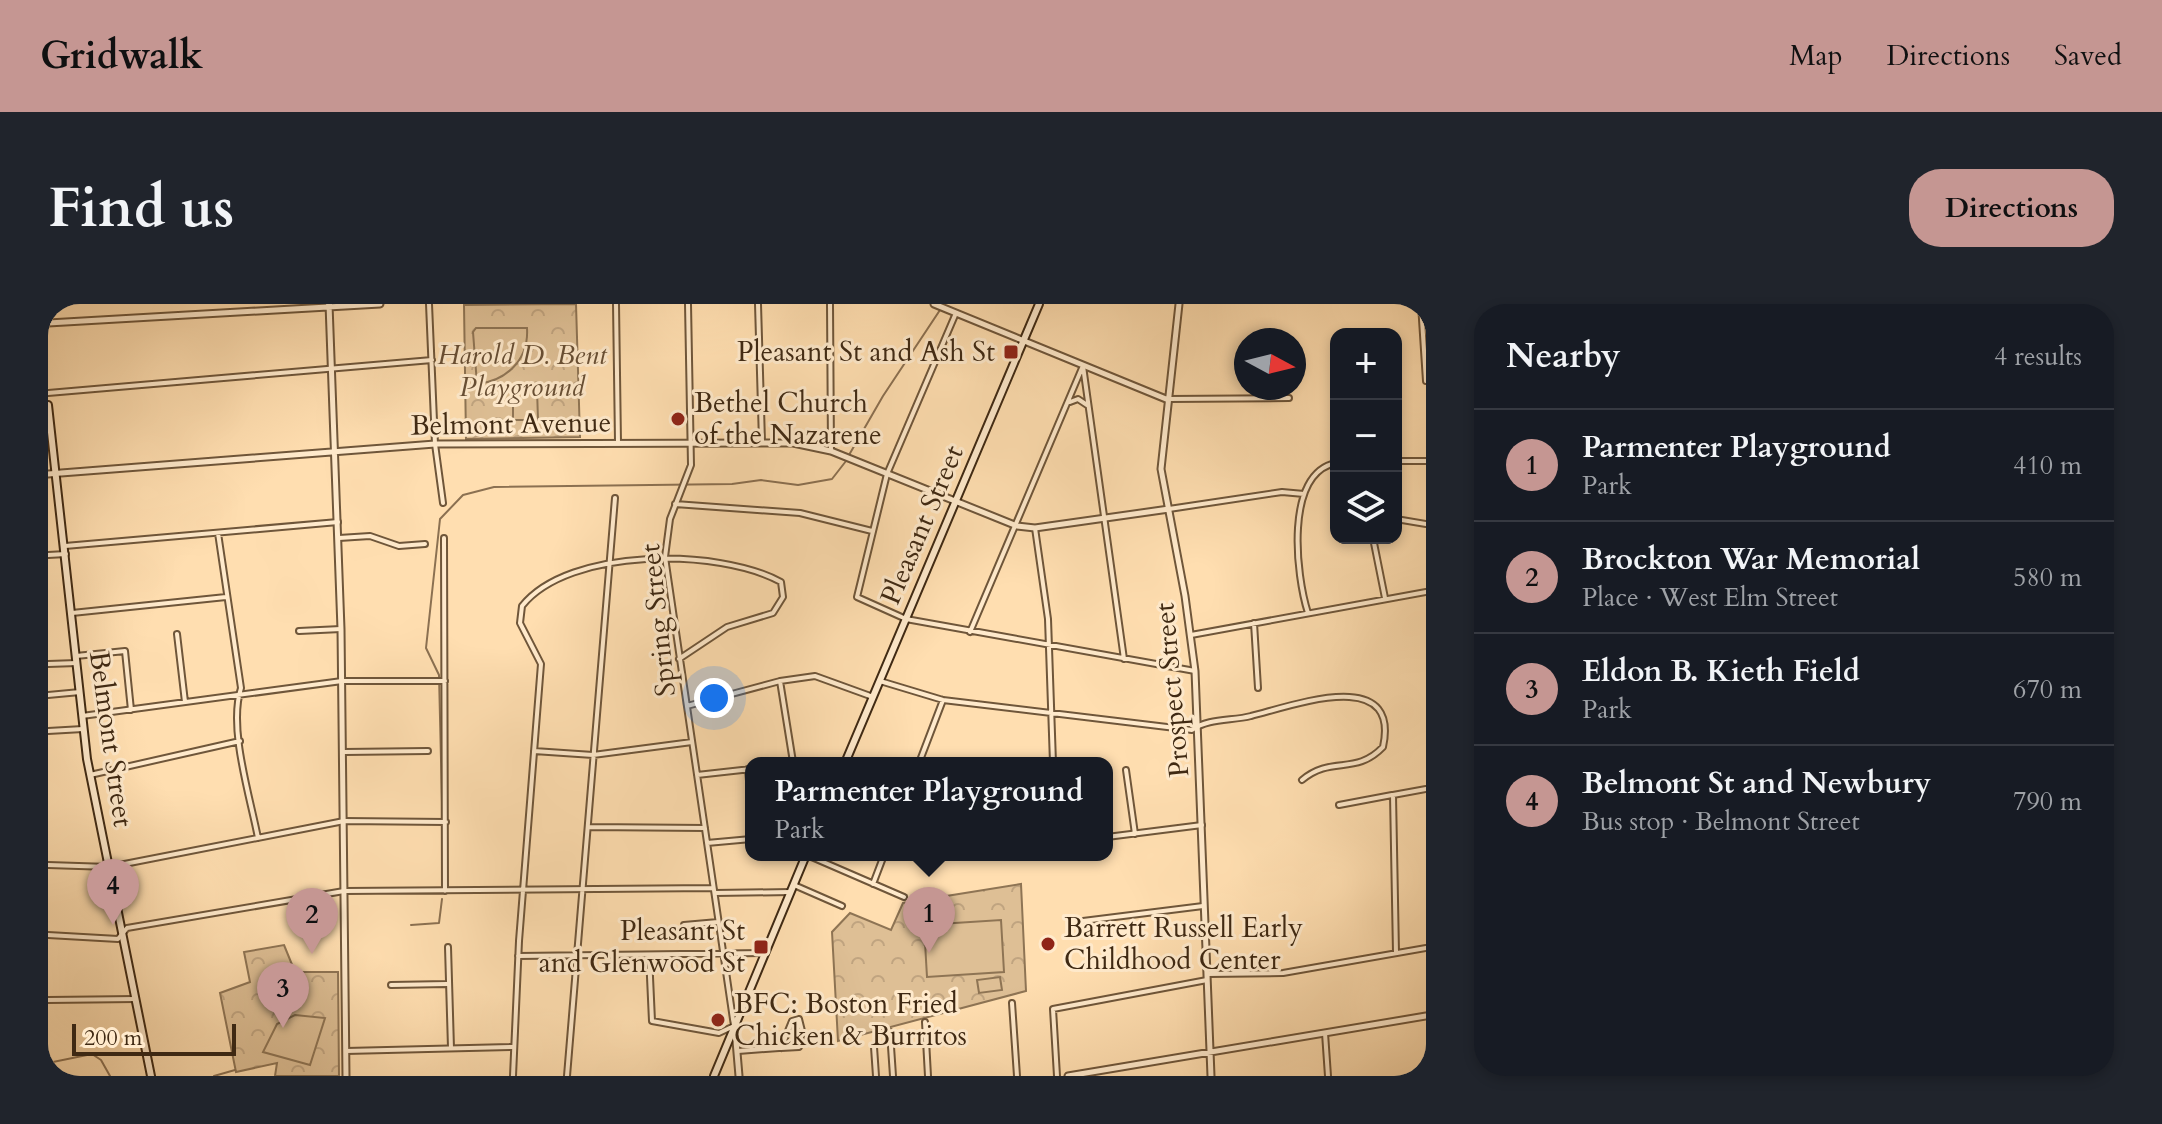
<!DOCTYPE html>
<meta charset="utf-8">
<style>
:root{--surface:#171b24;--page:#20242c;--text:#f1f3f6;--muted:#9ea1a6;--line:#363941;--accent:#c59692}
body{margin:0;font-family:Cardo,serif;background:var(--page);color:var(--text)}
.controls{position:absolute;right:24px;top:24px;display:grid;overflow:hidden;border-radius:16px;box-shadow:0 4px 12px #0003}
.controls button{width:72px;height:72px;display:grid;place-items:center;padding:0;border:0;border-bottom:2px solid var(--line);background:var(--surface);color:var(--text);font:40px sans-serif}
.compass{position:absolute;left:1186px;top:24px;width:72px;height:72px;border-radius:50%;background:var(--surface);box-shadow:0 4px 12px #0003;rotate:97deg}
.scale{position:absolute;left:24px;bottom:20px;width:164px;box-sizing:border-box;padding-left:8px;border:4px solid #3f2913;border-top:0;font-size:22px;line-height:28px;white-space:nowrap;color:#3f2913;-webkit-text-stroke:6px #ffeacc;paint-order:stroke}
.you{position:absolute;left:666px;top:394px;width:28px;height:28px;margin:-20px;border:6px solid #fff;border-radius:50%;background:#1a73e8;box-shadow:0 0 0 12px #1a73e833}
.badge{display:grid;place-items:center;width:52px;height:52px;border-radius:50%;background:var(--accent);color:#111;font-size:26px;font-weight:700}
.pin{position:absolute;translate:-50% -66px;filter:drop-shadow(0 2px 4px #0008)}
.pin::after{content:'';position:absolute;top:42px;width:28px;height:24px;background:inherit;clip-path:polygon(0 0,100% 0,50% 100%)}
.popup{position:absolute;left:697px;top:453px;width:368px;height:104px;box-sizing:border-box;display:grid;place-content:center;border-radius:16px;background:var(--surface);filter:drop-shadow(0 2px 6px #0005);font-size:26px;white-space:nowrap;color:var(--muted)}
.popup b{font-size:30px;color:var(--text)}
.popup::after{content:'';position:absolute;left:50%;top:100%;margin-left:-16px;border:16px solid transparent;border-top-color:var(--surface)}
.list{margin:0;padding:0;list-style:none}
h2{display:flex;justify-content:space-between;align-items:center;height:104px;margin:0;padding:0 32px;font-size:34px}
h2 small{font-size:26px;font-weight:400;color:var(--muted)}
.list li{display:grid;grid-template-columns:52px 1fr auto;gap:24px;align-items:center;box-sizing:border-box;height:112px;padding:0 32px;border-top:2px solid var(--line)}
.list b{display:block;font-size:30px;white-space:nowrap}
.list p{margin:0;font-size:26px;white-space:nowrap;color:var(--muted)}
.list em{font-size:26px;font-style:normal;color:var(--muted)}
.icon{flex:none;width:44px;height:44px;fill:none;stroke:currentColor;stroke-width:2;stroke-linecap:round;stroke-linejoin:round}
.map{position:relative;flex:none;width:1378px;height:772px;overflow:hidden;border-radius:32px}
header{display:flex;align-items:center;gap:48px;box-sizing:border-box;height:112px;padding:0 40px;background:var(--accent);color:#111}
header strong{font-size:38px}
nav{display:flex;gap:44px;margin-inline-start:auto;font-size:28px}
.intro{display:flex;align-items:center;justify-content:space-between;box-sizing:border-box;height:192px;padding:0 48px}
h1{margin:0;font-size:56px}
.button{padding:20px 36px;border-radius:32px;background:var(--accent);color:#111;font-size:28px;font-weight:700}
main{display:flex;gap:48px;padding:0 48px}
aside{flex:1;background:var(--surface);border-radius:32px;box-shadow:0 4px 12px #0003}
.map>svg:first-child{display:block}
.forest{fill:url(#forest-crowns);stroke:#8e7454;stroke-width:2}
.garden{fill:#debf95;stroke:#8e7454;stroke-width:2}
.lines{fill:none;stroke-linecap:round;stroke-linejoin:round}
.stream{stroke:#8b7051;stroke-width:2}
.minor-casing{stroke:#6f563a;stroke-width:8}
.tertiary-casing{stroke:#6f563a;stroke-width:9}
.secondary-casing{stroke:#3f2913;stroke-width:10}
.minor{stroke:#ffeacc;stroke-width:4}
.tertiary{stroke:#ffeacc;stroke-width:5}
.secondary{stroke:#ffeacc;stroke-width:6}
.poi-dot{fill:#8f2418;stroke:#ffeacc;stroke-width:3}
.labels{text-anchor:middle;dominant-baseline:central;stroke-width:6;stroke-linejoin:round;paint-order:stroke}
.poi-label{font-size:28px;fill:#3f2913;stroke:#ffeacc;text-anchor:start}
.park-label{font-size:28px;font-style:italic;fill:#674e34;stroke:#ffeacc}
.street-label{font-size:28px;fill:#3f2913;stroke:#ffeacc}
</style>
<header>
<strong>Gridwalk</strong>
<nav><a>Map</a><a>Directions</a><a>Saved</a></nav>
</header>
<div class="intro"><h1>Find us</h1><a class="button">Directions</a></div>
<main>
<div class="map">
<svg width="1378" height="772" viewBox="0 0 1378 772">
<defs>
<pattern id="forest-crowns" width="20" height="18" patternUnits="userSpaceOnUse" patternTransform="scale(2)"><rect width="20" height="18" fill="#debf95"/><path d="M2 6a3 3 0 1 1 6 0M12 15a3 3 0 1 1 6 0" fill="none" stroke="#c0a480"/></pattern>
</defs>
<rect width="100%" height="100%" fill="#ffdeb0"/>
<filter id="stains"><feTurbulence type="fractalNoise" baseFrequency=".0025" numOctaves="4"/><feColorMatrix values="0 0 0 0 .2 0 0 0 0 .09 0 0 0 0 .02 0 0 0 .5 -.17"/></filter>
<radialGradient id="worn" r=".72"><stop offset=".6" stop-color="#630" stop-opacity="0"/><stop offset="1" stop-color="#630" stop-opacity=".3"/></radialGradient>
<path class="forest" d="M528,0L532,133L418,135L416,1Z
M973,580L978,687L790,737L784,628L802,609L843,626L855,599Z
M236,641L247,668H290L291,772H227L229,759L188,768L172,689L202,678L196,648Z"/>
<path class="garden" d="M428,24H479C481,55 459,77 429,80L425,28Z
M489,85L490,116H465V86Z
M953,616L956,668L879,673L876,621Z
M952,673L954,686L931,689L929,676Z
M247,711L277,714L262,761L215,748L229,720Z"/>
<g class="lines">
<path class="stream" d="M801,151L835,92L896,0
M394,498L391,371L378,344L392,215L415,191L446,183L684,180L713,176L750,181L784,175L798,157
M363,621L391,619L394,595
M0,759L44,750L53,756L62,772
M166,772L187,766"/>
<g class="minor-casing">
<path id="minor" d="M381,0L387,140L395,199
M568,0L570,138
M710,0L714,138
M782,0L783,147
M1373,0L1378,77
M908,9L839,170L809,293L858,315L1147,367
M1035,62L1076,355
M0,89L384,56
M1121,95L1241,94
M1022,98L1030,95L1039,101
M1348,157H1378
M627,200L752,209L824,227
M1121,205L1234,188L1256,190
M1348,215L1378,220
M987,224L1000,315L1005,459
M170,229L193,384C180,424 202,492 210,534
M291,234L322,232L351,242L377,240
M396,234L397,587
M1325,234L1337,294
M17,242L290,218
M0,251L18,250
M24,309L178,293
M1260,309C1248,272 1236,169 1288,159
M1206,319L1210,384
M251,327L293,325
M922,328L1034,64
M129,330L137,398
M1143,331L1378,288
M28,352L77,347L83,406
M0,360L29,359
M732,377L745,458
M832,377L895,396L1144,426C1160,414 1184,417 1203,412C1241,403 1353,360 1335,443C1307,472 1284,451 1254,476
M0,391L32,388
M639,402L732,377L767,372L825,393
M34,412L294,377H397
M0,427L35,425
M486,447L545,451L644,438
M296,448L380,447
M741,459H780
M871,459L895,396
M700,465L703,501
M1078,466L1087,530
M42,471L192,437
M649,471L703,465
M1291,501L1344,491
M541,523L657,524
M1059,533L1154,521
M659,539L703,535
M759,551L856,593
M0,561L61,563L296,517L398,518
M825,580L836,551
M746,581L794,602
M667,589L743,588
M1027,618L1155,602
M636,621L670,618
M0,631L70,635L79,624L296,587L665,584
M400,643L403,744
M1348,649L1345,491L1378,485
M601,651L604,717L671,729L686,722L617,253L622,215L643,161L640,0
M470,652L718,649
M1159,670L1235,669L1378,644
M343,681L399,680
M0,696L88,695
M964,699L969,772
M877,718L880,772
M842,728L845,772
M1277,729L1280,772
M826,743L828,772
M298,747L464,743
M690,747L731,744H733L751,743L754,727L751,715L744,717L733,744
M465,772L471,637L493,360L472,319L474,302C521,243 671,244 733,278L735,293L725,309L679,323L631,355
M519,772L567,194
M1009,772L1005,705L1159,676"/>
</g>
<g class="tertiary-casing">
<path id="tertiary" d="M281,0L293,325L298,772
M886,0L1118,95
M1131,0L1113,165L1137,292L1147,367L1163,772
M0,19L332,0
M0,170L387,140L745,139L783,147L969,222L987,224L1121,205
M687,725L691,772
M1020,772L1378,712"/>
</g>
<g class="secondary-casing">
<path id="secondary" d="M0,101L39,455L103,772
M797,459L991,0
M666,772L758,551"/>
</g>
<use href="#minor" class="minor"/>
<use href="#tertiary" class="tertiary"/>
<use href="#secondary" class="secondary"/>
</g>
<g class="poi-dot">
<rect x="955" y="40" width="16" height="16" rx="4"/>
<circle cx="630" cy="115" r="8"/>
<circle cx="1000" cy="640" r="8"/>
<rect x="705" y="635" width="16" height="16" rx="4"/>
<circle cx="670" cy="716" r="8"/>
</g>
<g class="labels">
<g class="poi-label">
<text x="947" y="48" text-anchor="end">Pleasant St and Ash St</text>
<text x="646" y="99">Bethel Church<tspan x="646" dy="32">of the Nazarene</tspan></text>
<text x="1016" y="624">Barrett Russell Early<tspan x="1016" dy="32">Childhood Center</tspan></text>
<text x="697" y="627" text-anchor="end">Pleasant St<tspan x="697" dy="32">and Glenwood St</tspan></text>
<text x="686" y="700">BFC: Boston Fried<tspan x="686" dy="32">Chicken &amp; Burritos</tspan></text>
</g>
<g class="park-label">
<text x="474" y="51">Harold D. Bent<tspan x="474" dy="32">Playground</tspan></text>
</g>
<g class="street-label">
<text transform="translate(463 120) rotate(-1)">Belmont Avenue</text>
<text transform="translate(874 221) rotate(-67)">Pleasant Street</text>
<text transform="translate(610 316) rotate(-96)">Spring Street</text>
<text transform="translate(1124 386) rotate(-95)">Prospect Street</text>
<text transform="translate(63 435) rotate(82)">Belmont Street</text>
</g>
</g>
<rect width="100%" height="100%" filter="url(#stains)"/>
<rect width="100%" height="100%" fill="url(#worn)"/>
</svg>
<div class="controls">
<button>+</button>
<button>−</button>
<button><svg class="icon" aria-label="layers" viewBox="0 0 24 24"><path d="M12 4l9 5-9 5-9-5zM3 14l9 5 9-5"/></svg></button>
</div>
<svg class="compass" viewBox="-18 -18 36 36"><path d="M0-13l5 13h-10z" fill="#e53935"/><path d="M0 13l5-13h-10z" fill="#9ea1a6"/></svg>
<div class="scale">200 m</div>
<div class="you"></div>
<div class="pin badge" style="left:881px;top:649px">1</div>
<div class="popup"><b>Parmenter Playground</b>Park</div>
<div class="pin badge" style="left:264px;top:650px">2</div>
<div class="pin badge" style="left:235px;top:724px">3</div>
<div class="pin badge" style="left:65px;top:621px">4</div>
</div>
<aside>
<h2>Nearby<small>4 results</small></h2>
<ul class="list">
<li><span class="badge">1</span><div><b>Parmenter Playground</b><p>Park</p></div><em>410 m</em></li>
<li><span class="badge">2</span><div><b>Brockton War Memorial</b><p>Place · West Elm Street</p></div><em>580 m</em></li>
<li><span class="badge">3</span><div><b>Eldon B. Kieth Field</b><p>Park</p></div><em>670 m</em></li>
<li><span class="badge">4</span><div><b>Belmont St and Newbury</b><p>Bus stop · Belmont Street</p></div><em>790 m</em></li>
</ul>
</aside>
</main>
